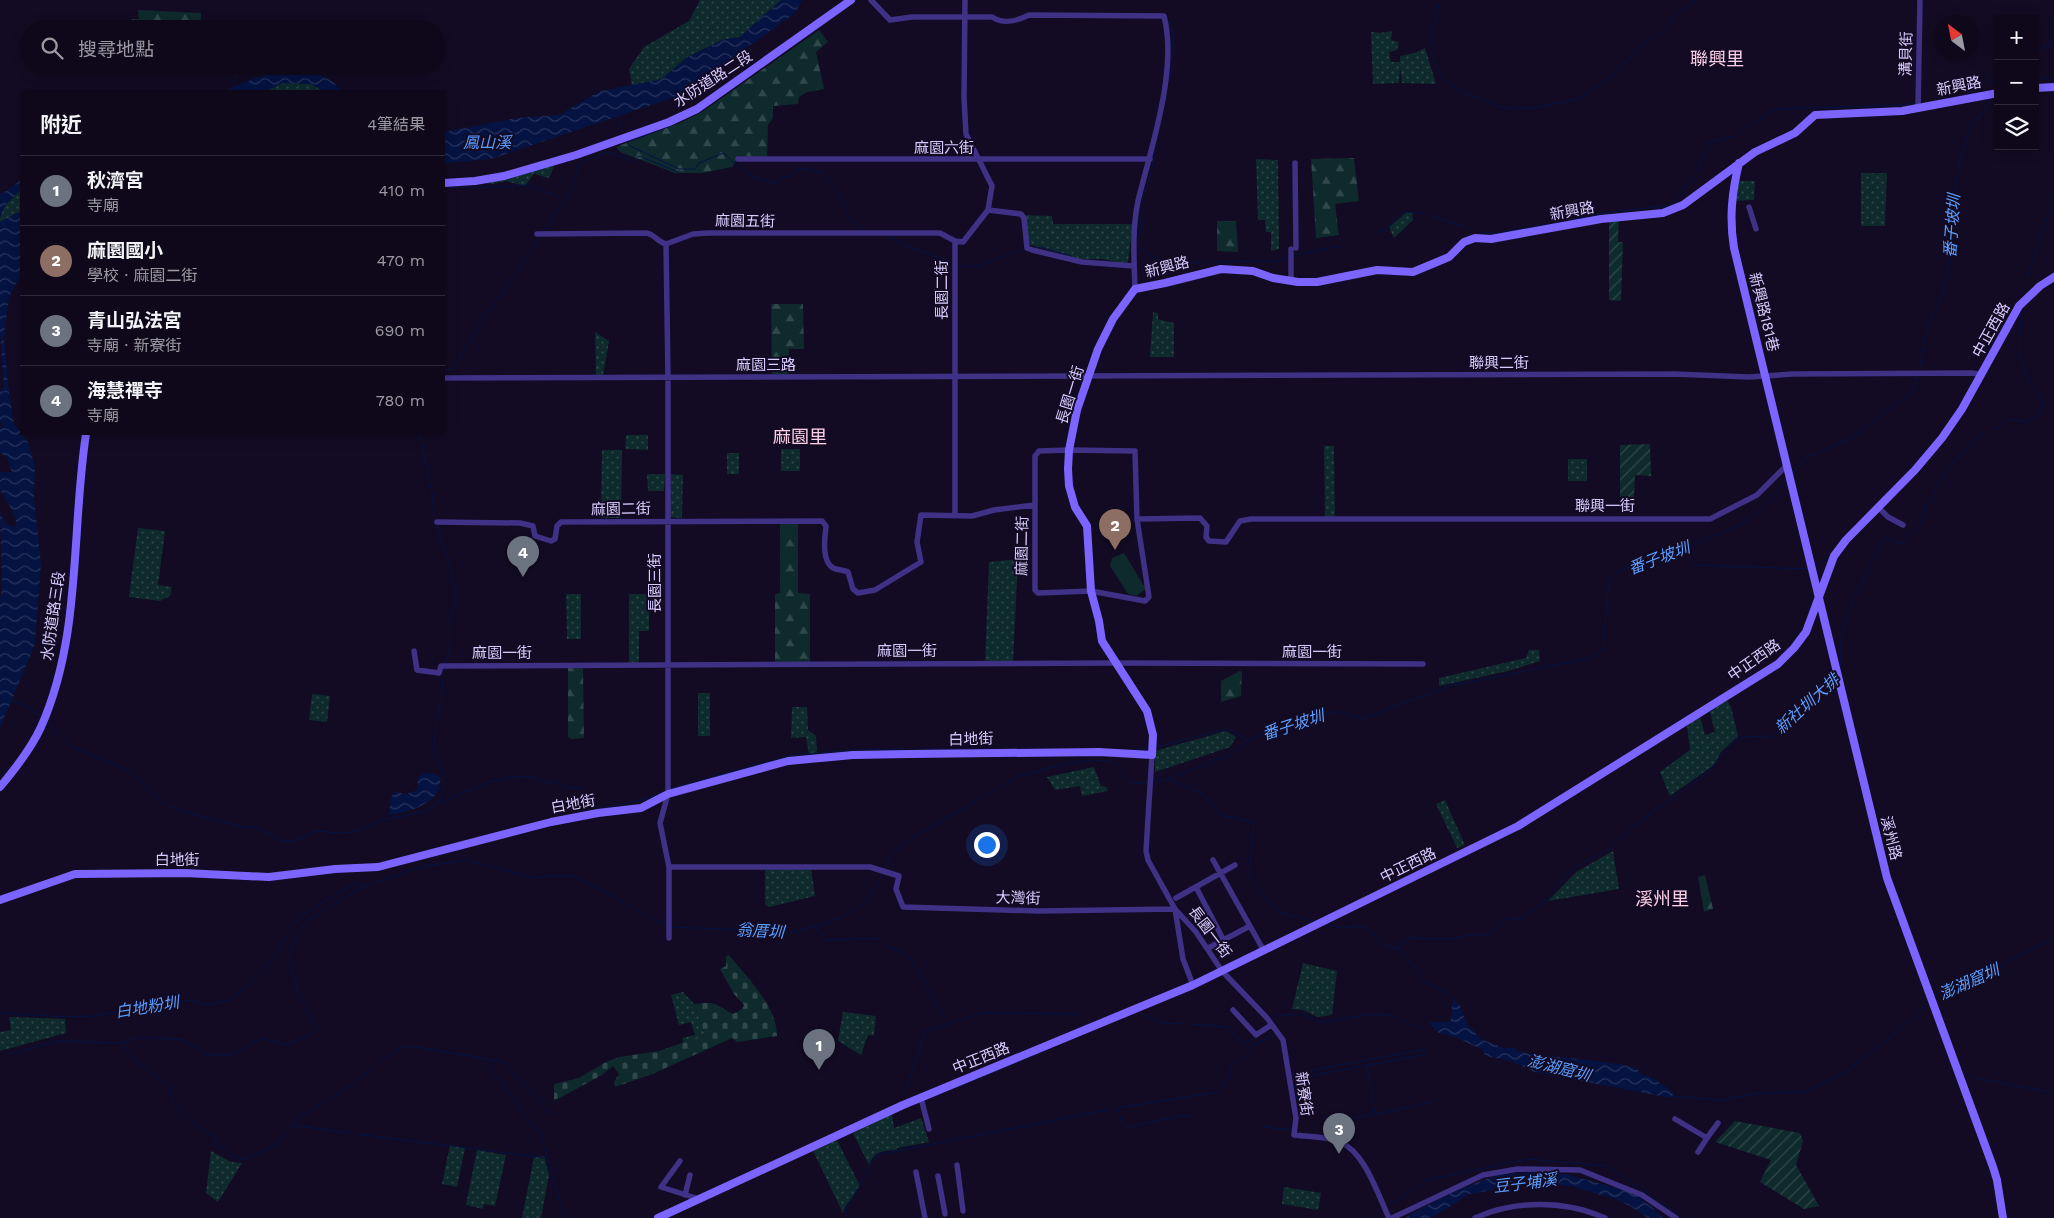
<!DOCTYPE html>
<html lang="zh-TW">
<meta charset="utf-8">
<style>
:root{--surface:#0e081a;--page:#1c1627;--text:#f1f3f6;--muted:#9b9aa2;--line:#2e2939;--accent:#7c3aed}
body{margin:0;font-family:"Work Sans","Noto Sans TC",sans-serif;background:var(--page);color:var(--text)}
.controls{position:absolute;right:15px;top:15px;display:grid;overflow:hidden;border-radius:0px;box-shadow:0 2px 12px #0003}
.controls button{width:45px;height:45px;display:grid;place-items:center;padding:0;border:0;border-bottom:1px solid var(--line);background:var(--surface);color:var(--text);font:25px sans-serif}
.compass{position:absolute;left:1934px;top:15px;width:45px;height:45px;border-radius:50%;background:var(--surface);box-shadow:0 2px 12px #0003;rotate:328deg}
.you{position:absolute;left:986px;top:844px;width:18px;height:18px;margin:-12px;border:4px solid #fff;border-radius:50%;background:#1a73e8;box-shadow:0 0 0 8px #1a73e833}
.badge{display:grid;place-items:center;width:32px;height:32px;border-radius:50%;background:var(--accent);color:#fff;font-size:16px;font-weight:700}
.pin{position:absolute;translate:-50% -41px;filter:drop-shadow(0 1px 2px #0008)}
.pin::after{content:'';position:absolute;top:26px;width:18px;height:15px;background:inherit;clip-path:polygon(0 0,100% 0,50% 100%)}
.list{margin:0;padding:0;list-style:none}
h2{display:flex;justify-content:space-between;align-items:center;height:65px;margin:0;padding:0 20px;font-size:21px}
h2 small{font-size:16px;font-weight:400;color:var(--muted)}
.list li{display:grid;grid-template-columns:32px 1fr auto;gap:15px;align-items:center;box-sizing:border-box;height:70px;padding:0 20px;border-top:1px solid var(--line)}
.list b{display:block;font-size:19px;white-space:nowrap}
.list p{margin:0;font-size:16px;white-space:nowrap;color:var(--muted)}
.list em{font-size:16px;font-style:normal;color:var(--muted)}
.icon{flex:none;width:28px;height:28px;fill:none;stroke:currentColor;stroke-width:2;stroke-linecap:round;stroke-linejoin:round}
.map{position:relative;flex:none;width:2054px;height:1218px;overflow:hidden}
.search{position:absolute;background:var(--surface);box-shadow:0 2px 12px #0003;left:20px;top:20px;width:425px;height:55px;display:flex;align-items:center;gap:12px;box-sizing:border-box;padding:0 18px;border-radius:28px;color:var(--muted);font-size:19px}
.panel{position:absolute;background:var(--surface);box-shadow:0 2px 12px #0003;left:20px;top:90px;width:425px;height:345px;border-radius:0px}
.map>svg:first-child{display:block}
.grass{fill:url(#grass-dots)}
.forest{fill:url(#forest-firs)}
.cemetery{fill:url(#cemetery-stones)}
.garden{fill:url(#garden-furrows)}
.pitch{fill:#0e2a2d}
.water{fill:url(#water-waves)}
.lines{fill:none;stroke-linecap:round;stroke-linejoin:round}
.stream{stroke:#041342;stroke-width:1}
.street{stroke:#3f3186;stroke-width:5.5}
.secondary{stroke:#7b64ff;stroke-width:8}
.labels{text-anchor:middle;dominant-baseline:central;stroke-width:4;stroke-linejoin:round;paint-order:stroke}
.street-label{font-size:15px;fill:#d9cdff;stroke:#120b23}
.water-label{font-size:16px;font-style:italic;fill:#5b9eff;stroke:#120b23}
.quarter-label{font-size:18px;fill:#ffcfe7;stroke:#120b23}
</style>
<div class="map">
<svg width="2054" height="1218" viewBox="0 0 2054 1218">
<defs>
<pattern id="grass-dots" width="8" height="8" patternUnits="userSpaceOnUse" patternTransform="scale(1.25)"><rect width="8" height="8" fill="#0e2a2d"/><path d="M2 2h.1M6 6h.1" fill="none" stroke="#30484c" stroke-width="1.8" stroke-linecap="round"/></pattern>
<pattern id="forest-firs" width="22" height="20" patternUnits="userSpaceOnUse" patternTransform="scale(1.25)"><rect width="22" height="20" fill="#0e2a2d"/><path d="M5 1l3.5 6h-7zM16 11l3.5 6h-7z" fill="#30484c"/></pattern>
<pattern id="cemetery-stones" width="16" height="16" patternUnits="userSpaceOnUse" patternTransform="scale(1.25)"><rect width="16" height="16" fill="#0e2a2d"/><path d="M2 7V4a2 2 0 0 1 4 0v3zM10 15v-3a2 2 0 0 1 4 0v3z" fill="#30484c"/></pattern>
<pattern id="garden-furrows" width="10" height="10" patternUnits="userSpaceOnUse" patternTransform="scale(1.25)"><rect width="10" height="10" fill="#0e2a2d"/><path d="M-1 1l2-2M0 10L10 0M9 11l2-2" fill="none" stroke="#30484c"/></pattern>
<pattern id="water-waves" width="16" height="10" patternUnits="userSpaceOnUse" patternTransform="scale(1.25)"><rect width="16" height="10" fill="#041342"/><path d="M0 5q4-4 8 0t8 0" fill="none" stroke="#28345e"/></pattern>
</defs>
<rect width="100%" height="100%" fill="#120b23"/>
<path class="grass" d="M700,0H781L740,37L722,40L686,58L662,79L632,86L629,69L644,47L689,21Z
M1392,31L1391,40L1399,42L1397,50L1389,52L1391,62H1400V56L1415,53L1425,48L1436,84L1402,83L1400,66L1399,83L1373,84L1371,32L1380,33Z
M282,83L312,84L323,91H266Z
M1256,159L1278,160L1279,249L1271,251V232H1266L1265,220H1258Z
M555,164L549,178L534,174L525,186L506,181L493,184L484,183Z
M1861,173H1887L1885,226H1861Z
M1737,181H1755L1754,200L1733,201Z
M21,190V211L0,222C0,207 11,199 21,190Z
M1407,212H1412L1413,220L1394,238L1389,227Z
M1026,215L1052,216L1053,224H1133L1128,262L1126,264L1102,259H1080L1027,244Z
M1153,312L1158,313V319L1174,323V357H1150Z
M595,332L609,341L603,375H596Z
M626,435H648V450L625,449Z
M1324,446H1334L1335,517H1325Z
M781,449H800V471H781Z
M602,450H622L621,518H601Z
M727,453H739V474H727Z
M1568,459H1587V481H1568Z
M647,474H665L664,491H648Z
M670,474L683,475L682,518L669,517Z
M138,528L165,531L158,585L172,587L170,596L160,601L129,597Z
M1018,559L1013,662H985L989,562Z
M566,594H581V639H567Z
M629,594H649V631H639V663H629Z
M1529,650H1539L1540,661L1508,671L1439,686V678L1526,658Z
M698,693H710V736H698Z
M312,694L330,696L327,722L309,720Z
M1727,700L1731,707L1738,736L1721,752L1714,765L1670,796L1660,772L1690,750L1687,725L1700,717L1705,735L1715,732L1710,712Z
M792,707H807L808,730L816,736L817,753L809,754L806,737L791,738Z
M1226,731L1236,737L1230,747L1155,772V751Z
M1094,767L1101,786L1106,787L1108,791L1082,796L1080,786L1055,790L1047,777Z
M1445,800L1465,845L1457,848L1436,804Z
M1613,851L1619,889L1548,901L1576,872Z
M765,868H811L815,896L769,907L765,904Z
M1303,963L1337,971L1332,1015L1318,1017L1303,1010L1292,1009Z
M683,992L694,1004L705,1035L684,1043L682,1038L695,1035L691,1022L679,1025L671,995Z
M843,1012L876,1016L874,1036L868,1035L861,1055L838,1041Z
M9,1017L65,1019L66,1033L0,1051V1032L11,1030Z
M892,1114L894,1128L921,1118L929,1142L897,1148V1150C882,1151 875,1150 869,1165L853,1133Z
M837,1140L860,1186C855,1196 846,1202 843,1213L813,1151Z
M450,1145L465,1148L457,1187L442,1184Z
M477,1150L506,1155L495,1206L484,1204L483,1209L466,1205Z
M211,1151L231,1162L242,1163L218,1202L206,1193Z
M544,1156L549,1175L541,1218H522L534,1157Z
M1284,1187L1321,1193L1318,1210L1282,1204Z"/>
<path class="forest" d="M138,10L201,13L200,29H131L132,19H139Z
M819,30L828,42L816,52L824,89L807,92L799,97L798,104L773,106V118L768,125L767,158L739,156L732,167L702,173H675L620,152L616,147L682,122L702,112Z
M1354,158L1359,201L1335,204L1339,235L1316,238L1311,159Z
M1217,221H1236L1238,252L1217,251Z
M771,304H803L804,349H789V374H772Z
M780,522H798V593L810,594V663H775V594L780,593Z
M568,667H583L584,738L571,739L568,737Z
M1240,671L1242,672L1241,696L1221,702V681Z
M1705,875L1713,909L1704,912L1698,877Z"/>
<path class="cemetery" d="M729,955C747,978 777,1006 777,1036L737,1042L732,1038L650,1075L615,1087L614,1082L619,1074L613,1066L602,1075L554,1101V1084L579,1078L606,1062L620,1057L659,1051L705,1035L694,1004C718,1001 714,1004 733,1014L742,1009L744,1005L734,994L720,969L726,966V956Z"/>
<path class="garden" d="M1619,219L1618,242H1623L1621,301L1609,300V221Z
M1650,444L1651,476L1635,475L1634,498L1620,497V445Z
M1735,1121L1800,1133L1803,1141L1796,1165L1819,1206L1804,1209L1760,1182L1771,1160L1715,1142Z"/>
<path class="pitch" d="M1124,553L1146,589L1136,596L1128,594L1110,566L1112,558Z"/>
<path class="water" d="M781,0H802L795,13L681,95L491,159L444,163V132L516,118L559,115L600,91L662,79L686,58L722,40L740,37Z
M310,70L334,82L340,91H323L311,84L282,83L266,91H224L258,77L287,71Z
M21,180V190L6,204L0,217V195Z
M21,211V274L9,297L4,337L8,385L14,424L28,442L35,468L34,498L41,563L35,644L0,728V600L2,587L0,513L6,524L13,527L17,524L11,508L0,490V472H12L7,457L0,453V426L3,427L0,421V389L4,392L0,332V222Z
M424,773L435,774L440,777C444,803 409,812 389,815L391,797L395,792L406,794L417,790L418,778Z
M1454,999L1460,1006L1467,1024L1481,1039L1503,1048H1515L1519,1052C1558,1058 1598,1059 1637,1068L1640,1074L1653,1078L1674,1093L1671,1098L1535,1072L1508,1060L1486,1056L1481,1049L1455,1037L1439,1033L1428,1022H1450C1453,1014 1450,1007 1454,999Z
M1534,1172L1566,1174L1620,1189L1636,1195L1655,1210L1663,1218H1648L1630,1206L1615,1199L1574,1187L1542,1182L1469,1194L1432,1218H1406L1410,1214L1460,1189L1497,1175Z"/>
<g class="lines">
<path class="stream" d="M1440,0L1429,47L1438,71L1444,81L1466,93L1497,106L1514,109L1533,108L1578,99L1618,72L1638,47L1657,36L1680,12L1696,0
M827,21L836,15
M2035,52L2048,46L2054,22
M2035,78H2054
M1170,79L1173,34L1170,21
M1991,84L1998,72
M1991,85L1998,78
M233,88L238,66
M1968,93L1980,88L1991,71L1998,67
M1164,106L1168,93
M616,115L621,126
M670,126L627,142L628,145L679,169H695L699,163L724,153C743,172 748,177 774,183L784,176L788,177L799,168L822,172C827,186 832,184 838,195C846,209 847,220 862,230
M1740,132L1775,109L1904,105L1914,103
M447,187L476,188L528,185L559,197
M1430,215L1467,228
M1140,218L1142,249L1144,251L1162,261L1179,265L1206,261
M1571,220L1605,213L1671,205L1698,170L1709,142L1734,136
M1137,225C1141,198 1154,172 1156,144
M544,230L568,195L580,163L607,152L633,161L639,156L678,172L679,170
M1480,232L1497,233L1563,222
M1376,233L1387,229L1395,218L1404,212L1423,213
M886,236C894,237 900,244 907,246C922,251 936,258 952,262
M1034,248L1040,247L1071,256
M1295,255L1339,246
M1214,262L1278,261L1289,257
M959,266H978L1021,250
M2027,278L2054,198
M1990,350L2014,308
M444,371L453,368L460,358L472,335L539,238
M1919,371L1926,330L1939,303L1951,260L1950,215L1958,170L1969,129L1987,107L1989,99
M1994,429L2000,426L2009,419L2026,422L2041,412L2043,401L2031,385L2019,356L2021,313
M420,434L432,493L434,521L450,564L455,589V603L450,619L449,653L445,664
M1793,473L1807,457L1850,439L1908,395L1913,390L1918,375
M1836,548L1842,538
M1690,565L1808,569
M1814,568L1830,555
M77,576L81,530
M1842,676C1835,631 1850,605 1870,566C1875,555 1876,548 1884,538L1891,540L1897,544L1903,542L1919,526L1924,514L1925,506L1933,496L1941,477L1973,441L1984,433
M11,701L26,706L41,717
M47,721L59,687
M47,722L70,746L125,769L138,779L159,801L178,810L242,827L257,828L282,841H293L316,831L338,833L351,832L382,820L424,812L436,805L441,797L444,784L442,769L434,749L436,721L441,703L444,670
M1157,747L1227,729L1248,740
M913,749H971
M978,749H1063
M1134,750L1148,748
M1167,779L1203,793L1220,815L1252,822L1254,827L1249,873L1252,883L1279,912L1316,922
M1152,781L1167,779L1230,755L1248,740L1281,726L1333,712H1342L1361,719L1449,686L1591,658L1603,649L1609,581C1618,563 1648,565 1664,559C1672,556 1680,551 1688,547C1708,537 1743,527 1759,511C1769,502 1778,490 1787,480
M672,788L793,755L852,750L905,749
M438,804C464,792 517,764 544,783L556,781L565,787L581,788L600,809L646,799L663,792
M885,869L893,853L912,838L1019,776L1060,765L1093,760L1110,761L1132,784L1148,782
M1324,924L1341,928L1358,926L1368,929L1383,945L1398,949L1405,954L1424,981L1446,993L1453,1000
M671,927L793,932C817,926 846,919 865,902C873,895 878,882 883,872
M816,927L826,940L881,938
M884,945L898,951L911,960L944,1017
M1395,948L1409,938L1453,939L1470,935H1488L1507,919H1520L1524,917L1548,899L1566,875L1575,867L1606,851L1632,827L1706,774L1736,739L1745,737L1764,736L1771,738L1805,706L1835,682
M1935,996L1939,992L1981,979L2015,958L2054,938
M0,1013L66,1017L93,1016L188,1000L208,1005L229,1000L238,994L266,968L299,917L356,882L363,886
M1141,1014L1165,1023L1183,1024
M1274,1016L1304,1014L1319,1022L1375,1014L1394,1016L1413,1026L1424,1028
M1191,1024L1228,1027L1243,1044L1255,1038
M123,1044L131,1057L170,1087L172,1101L183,1114L193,1123L214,1137L215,1145L226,1149L230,1156L245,1160L280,1142L297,1118L349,1087L371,1069
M10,1054L57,1041L122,1043L136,1038H161L183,1040L205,1054L230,1055L236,1053L254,1041L263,1039L286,1044L302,1039L313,1032L316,1025L298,993L289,958L291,946L300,930L308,920L364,886L420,867L466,860L535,878L554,875L574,877L591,885L667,926
M483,1058L506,1063L518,1078L533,1091L547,1112L551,1113
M379,1061L398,1049L409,1046L482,1058L540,1134L560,1203L567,1218
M1369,1065L1367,1068L1375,1114
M1008,1066L1051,1048
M1292,1074L1426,1049
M1971,1077L2054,1093
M958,1087L1001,1069
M902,1093L908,1084L925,1031L982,1013L1081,1014
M1673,1096L1721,1100L1760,1093L1805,1092L1850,1069L1905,1025L1928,1003
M1297,1100L1293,1079L1427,1054
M1117,1108L1218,1092L1223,1081L1230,1078V1066L1244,1058L1252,1046L1275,1034
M1118,1109L1121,1120L1128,1127L1178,1116L1192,1117
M1324,1117C1355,1123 1404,1108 1436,1100
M293,1125L350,1133
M1264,1127L1293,1130
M356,1134L546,1158
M1388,1206L1427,1180L1528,1159L1607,1166L1684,1218
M848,1218L846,1209L877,1155L1112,1109
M1372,1218L1381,1211"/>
<path class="street" d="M871,0L890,20L912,17H992C1004,25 1017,21 1029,15L1164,16C1178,70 1151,148 1138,201C1132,229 1134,260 1135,289
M1918,108L1920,0
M738,159H1150
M1295,163L1296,248
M1749,207L1756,229
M988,210L1021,214L1024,218L1027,248L1032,250L1082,262L1134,266
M537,234L646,233C655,234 657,242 666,244L693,234L708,233H940L955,241L963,242L988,210L992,186L966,134L964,98L965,0
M955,241V516
M666,244L668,378V794L660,823L669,867V938
M1291,281V249
M444,378L1674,374L1749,377L1793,374L1973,373L1982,375
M1069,450L1135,451L1137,519L1149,597L1145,601L1091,591L1038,593L1035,590V456L1039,451Z
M1878,507L1888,517L1903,525
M1137,519L1200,518L1207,526L1206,537L1209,541L1226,542L1240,521L1251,519H1710L1757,495L1786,466
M437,522L520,523L533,526L535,536L551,541L555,539L557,526L561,522L822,521L826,526C825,536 821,561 833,568C837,570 844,570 848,572L853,589L858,593L875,590L921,562L917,542L921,515L972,516L994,510L1035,505
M414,651L417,670L439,673L441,666L1115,663L1423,664
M1152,755L1146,851L1148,860L1175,909L1183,959L1193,985
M1213,860L1264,951
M669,867H870L899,876L896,889L903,907L1039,911L1175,909
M1196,887L1223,939
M1176,898L1235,865
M1175,909L1196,932L1222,971L1267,1018L1283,1040L1296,1118L1294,1135C1308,1137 1327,1136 1340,1142C1365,1152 1378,1195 1389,1218
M1210,947L1250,926
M1233,1010L1256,1035L1271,1025
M921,1098L929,1129
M1675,1119L1707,1138L1698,1152
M1707,1138L1718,1123
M680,1161L661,1187L699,1199
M957,1165L963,1211
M916,1172L925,1218
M938,1176L945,1214
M685,1195L690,1175
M1392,1218L1483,1175L1518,1169L1580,1170L1642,1195L1676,1218
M1475,1218C1515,1200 1565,1200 1605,1218"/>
<path class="secondary" d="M2035,88L2054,87
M1739,163C1732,192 1729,218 1734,248L1887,878L1993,1167L1997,1180L2003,1218
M444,183L475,181L504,176L576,155L669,122L697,109L851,0
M0,787C16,768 31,749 41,727C82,635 71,531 86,434
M0,900L75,874L185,873L269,877L335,869L378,867L551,822L598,813L641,808L668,794L788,761L853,755L910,754L1099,752L1152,755L1153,735L1147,711L1102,641L1099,621L1091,591L1087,526L1075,507L1069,486L1068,469L1069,450L1077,410L1098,349L1113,319L1135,289L1165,283L1221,269L1253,271L1273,278L1298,282H1317L1377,270L1413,272L1449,257L1464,242L1475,238L1491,239L1601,219L1663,213L1683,205L1755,152L1795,133L1815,115L1902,111L1998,93
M658,1218L903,1105L1193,985L1518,826L1778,664L1794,648L1806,632L1834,556L1846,540L1915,470L1942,438L1962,409L2019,306L2040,286L2054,277"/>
</g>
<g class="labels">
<g class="street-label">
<text transform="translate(1906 54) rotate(-89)">溝貝街</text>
<text transform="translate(713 79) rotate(-33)">水防道路二段</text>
<text transform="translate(1959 86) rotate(-11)">新興路</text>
<text x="944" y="148">麻園六街</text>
<text transform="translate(1572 211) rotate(-10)">新興路</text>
<text transform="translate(745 221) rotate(1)">麻園五街</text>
<text transform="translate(1167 267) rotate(-14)">新興路</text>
<text transform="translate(942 290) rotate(-90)">長園二街</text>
<text transform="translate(1764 312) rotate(76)">新興路181巷</text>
<text transform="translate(1991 330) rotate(-61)">中正西路</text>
<text x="1499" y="363">聯興二街</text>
<text x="766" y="365">麻園三路</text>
<text transform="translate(1070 395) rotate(-73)">長園一街</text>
<text x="1605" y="506">聯興一街</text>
<text transform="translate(621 509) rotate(-1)">麻園二街</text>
<text transform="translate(1022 546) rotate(-89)">麻園二街</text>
<text transform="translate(655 583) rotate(-90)">長園三街</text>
<text transform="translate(53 616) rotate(-82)">水防道路三段</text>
<text x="907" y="651">麻園一街</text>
<text x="1312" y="652">麻園一街</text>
<text x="502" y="653">麻園一街</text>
<text transform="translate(1754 660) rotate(-35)">中正西路</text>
<text transform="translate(971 739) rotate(-1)">白地街</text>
<text transform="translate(573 804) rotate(-10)">白地街</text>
<text transform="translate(1891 838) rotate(76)">溪州路</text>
<text x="177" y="860">白地街</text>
<text transform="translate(1408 865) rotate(-26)">中正西路</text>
<text transform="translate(1018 898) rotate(1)">大灣街</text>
<text transform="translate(1210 932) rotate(53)">長園一街</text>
<text transform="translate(981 1058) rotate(-22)">中正西路</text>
<text transform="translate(1304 1094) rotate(82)">新寮街</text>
</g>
<g class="water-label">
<text x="487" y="142">鳳山溪</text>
<text transform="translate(1952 226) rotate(-86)">番子坡圳</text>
<text transform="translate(1659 558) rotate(-21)">番子坡圳</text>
<text transform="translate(1807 704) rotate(-42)">新社圳大排</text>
<text transform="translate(1293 725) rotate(-18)">番子坡圳</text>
<text transform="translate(760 931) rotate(3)">翁厝圳</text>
<text transform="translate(1969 982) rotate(-24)">澎湖窟圳</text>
<text transform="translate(147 1007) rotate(-9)">白地粉圳</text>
<text transform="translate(1559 1068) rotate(14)">澎湖窟圳</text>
<text transform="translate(1525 1183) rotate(-7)">豆子埔溪</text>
</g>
<g class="quarter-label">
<text x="1717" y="58">聯興里</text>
<text x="800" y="436">麻園里</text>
<text x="1662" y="898">溪州里</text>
</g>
</g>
</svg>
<div class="controls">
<button>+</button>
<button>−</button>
<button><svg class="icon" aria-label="layers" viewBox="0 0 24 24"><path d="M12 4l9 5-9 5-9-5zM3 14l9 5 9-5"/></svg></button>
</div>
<svg class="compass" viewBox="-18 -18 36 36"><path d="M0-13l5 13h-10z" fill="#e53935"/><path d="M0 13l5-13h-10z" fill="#9b9aa2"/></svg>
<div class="you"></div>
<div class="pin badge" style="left:819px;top:1070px;background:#6b7280">1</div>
<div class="pin badge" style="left:1115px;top:550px;background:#8d6e63">2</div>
<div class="pin badge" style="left:1339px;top:1154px;background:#6b7280">3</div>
<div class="pin badge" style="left:523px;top:577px;background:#6b7280">4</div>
<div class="search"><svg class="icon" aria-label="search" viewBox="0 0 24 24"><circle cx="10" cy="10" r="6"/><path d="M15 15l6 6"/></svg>搜尋地點</div>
<section class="panel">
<h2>附近<small>4筆結果</small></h2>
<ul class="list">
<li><span class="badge" style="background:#6b7280">1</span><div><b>秋濟宮</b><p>寺廟</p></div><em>410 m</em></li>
<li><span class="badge" style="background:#8d6e63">2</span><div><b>麻園國小</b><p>學校 · 麻園二街</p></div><em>470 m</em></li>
<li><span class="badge" style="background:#6b7280">3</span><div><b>青山弘法宮</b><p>寺廟 · 新寮街</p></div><em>690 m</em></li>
<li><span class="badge" style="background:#6b7280">4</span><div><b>海慧禪寺</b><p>寺廟</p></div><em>780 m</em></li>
</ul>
</section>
</div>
